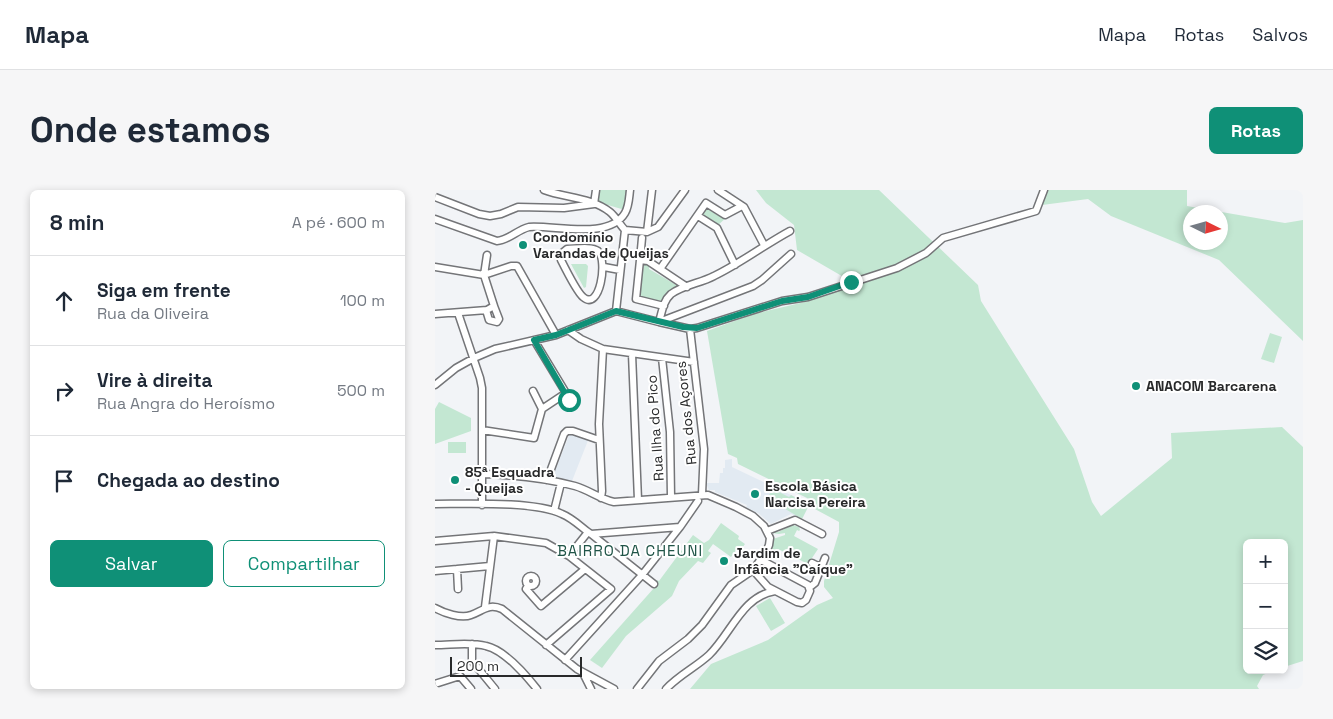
<!DOCTYPE html>
<html lang="pt">
<meta charset="utf-8">
<style>
:root{--surface:#fff;--page:#f6f6f7;--text:#1f2937;--muted:#747a83;--line:#e0e1e3;--accent:#0f9077}
body{margin:0;font-family:"Space Grotesk",sans-serif;background:var(--page);color:var(--text)}
.controls{position:absolute;right:15px;bottom:15px;display:grid;overflow:hidden;border-radius:8px;box-shadow:0 2px 8px #0003}
.controls button{width:45px;height:45px;display:grid;place-items:center;padding:0;border:0;border-bottom:1px solid var(--line);background:var(--surface);color:var(--text);font:25px sans-serif}
.compass{position:absolute;left:748px;top:15px;width:45px;height:45px;border-radius:50%;background:var(--surface);box-shadow:0 2px 8px #0003;rotate:95deg}
.scale{position:absolute;left:15px;bottom:12px;width:132px;box-sizing:border-box;padding-left:5px;border:2px solid #28292a;border-top:0;font-size:14px;line-height:18px;white-space:nowrap;color:#28292a;-webkit-text-stroke:4px #fff;paint-order:stroke}
.stop{position:absolute;width:15px;height:15px;margin:-11px;border:4px solid #0f9077;border-radius:50%;background:#fff}
.stop.end{background:#0f9077;border-color:#fff;box-shadow:0 1px 5px #0008}
.list{margin:0;padding:0;list-style:none}
h2{display:flex;justify-content:space-between;align-items:center;height:65px;margin:0;padding:0 20px;font-size:21px}
h2 small{font-size:16px;font-weight:400;color:var(--muted)}
.list li{display:grid;grid-template-columns:32px 1fr auto;gap:15px;align-items:center;box-sizing:border-box;height:90px;padding:0 20px;border-top:1px solid var(--line)}
.list b{display:block;font-size:19px;white-space:nowrap}
.list p{margin:0;font-size:16px;white-space:nowrap;color:var(--muted)}
.list em{font-size:16px;font-style:normal;color:var(--muted)}
.actions{display:flex;gap:10px;padding:15px 20px}
.actions a{flex:1;padding:11px 0;border:1px solid var(--accent);border-radius:8px;text-align:center;font-size:18px;color:var(--accent)}
.actions .main{background:var(--accent);color:#fff}
.icon{flex:none;width:28px;height:28px;fill:none;stroke:currentColor;stroke-width:2;stroke-linecap:round;stroke-linejoin:round}
.map{position:relative;flex:none;width:868px;height:499px;overflow:hidden;border-radius:8px}
header{display:flex;align-items:center;gap:30px;box-sizing:border-box;height:70px;padding:0 25px;background:var(--surface);border-bottom:1px solid var(--line)}
header strong{font-size:24px}
nav{display:flex;gap:28px;margin-inline-start:auto;font-size:18px}
.intro{display:flex;align-items:center;justify-content:space-between;box-sizing:border-box;height:120px;padding:0 30px}
h1{margin:0;font-size:35px}
.button{padding:12px 22px;border-radius:8px;background:var(--accent);color:#fff;font-size:18px;font-weight:700}
main{display:flex;gap:30px;padding:0 30px}
aside{flex:1;background:var(--surface);border-radius:8px;box-shadow:0 2px 8px #0003}
.map>svg:first-child{display:block}
.built{fill:#e2eaf2}
.green{fill:#c3e7d2;fill-rule:evenodd}
.lines{fill:none;stroke-linecap:round;stroke-linejoin:round}
.minor-casing{stroke:#747578;stroke-width:9}
.minor{stroke:#fff;stroke-width:6}
.route{stroke:#0f9077;stroke-width:6}
.poi-dot{fill:#0f9077;stroke:#fff;stroke-width:2}
.labels{text-anchor:middle;dominant-baseline:central;stroke-width:4;stroke-linejoin:round;paint-order:stroke}
.poi-label{font-size:14px;font-weight:bold;fill:#28292a;stroke:#fff;text-anchor:start}
.street-label{font-size:14px;fill:#28292a;stroke:#fff}
.neighbourhood-label{font-size:15px;letter-spacing:1px;fill:#215548;stroke:#fff}
</style>
<header>
<strong>Mapa</strong>
<nav><a>Mapa</a><a>Rotas</a><a>Salvos</a></nav>
</header>
<div class="intro"><h1>Onde estamos</h1><a class="button">Rotas</a></div>
<main>
<aside>
<h2>8 min<small>A pé · 600 m</small></h2>
<ul class="list">
<li><svg class="icon" aria-label="ahead" viewBox="0 0 24 24"><path d="M12 20V5M6 11l6-6 6 6"/></svg><div><b>Siga em frente</b><p>Rua da Oliveira</p></div><em>100 m</em></li>
<li><svg class="icon" aria-label="right" viewBox="0 0 24 24"><path d="M7 20v-9h11M14 6l5 5-5 5"/></svg><div><b>Vire à direita</b><p>Rua Angra do Heroísmo</p></div><em>500 m</em></li>
<li><svg class="icon" aria-label="arrive" viewBox="0 0 24 24"><path d="M6 21V4h12l-3 4 3 4H6"/></svg><div><b>Chegada ao destino</b></div></li>
</ul>
<div class="actions"><a class="main">Salvar</a><a>Compartilhar</a></div>
</aside>
<div class="map">
<svg width="868" height="499" viewBox="0 0 868 499">
<rect width="100%" height="100%" fill="#f2f4f7"/>
<path class="built" d="M135,243L154,248L137,291L121,289L118,286Z
M297,269V277L375,314L367,329L356,324L336,334L323,323L311,318L312,315L280,302V300H274L271,293H284L285,283H288V278H290V270Z"/>
<path class="green" d="M157,0H192L190,20L159,11L160,3Z
M321,0H444L543,95L546,111L639,259L657,312L666,326L737,268L736,243L847,237L868,257V471L849,477V353H812V480H841L828,485L822,496L824,499H255L276,474L333,450L382,415L398,408L389,397V391L404,342V332L378,318V311L303,274L302,268L293,264L272,141L319,124L374,111L411,96L412,89L362,60L359,35L331,13Z
M612,0H752V16L850,33L868,30V151L784,70L676,26L653,9L607,15ZM756,22H786V52H756Z
M271,16L275,18L272,19L284,26L292,27L282,36L266,25Z
M210,72L214,75V79L243,96L232,102L226,111L206,107L204,104L209,75L208,74Z
M136,74H151L153,76L151,97L149,98Z
M835,143L847,147L839,173L826,169Z
M4,212L36,228V241L0,254V219Z
M13,252H31V263H13Z
M338,299L354,307L356,305L374,315L367,329L332,308Z
M286,333L304,346L303,349L310,354L307,358L304,356L296,367L278,354L273,361L276,363L268,373L263,371L244,391L237,406L191,446L167,478L155,470L219,398L222,390L224,391L258,345L269,353L274,350Z
M358,335L364,337L365,340L364,341L362,340L359,346L383,359L373,374L343,359L339,361L335,370L331,369L338,349L350,345V343L344,344L337,343V341L343,342Z
M335,408L350,433L336,441L321,416Z"/>
<g class="lines">
<g class="minor-casing">
<path id="minor" d="M109,0C130,8 156,7 175,22C181,27 185,35 190,40L181,121
M283,0L309,17L329,55
M0,7L44,24L55,26L66,24L83,17L129,18L159,14L161,0
M263,26L282,38L300,75
M0,29L62,51C74,50 82,40 94,37C121,35 174,50 190,23C194,16 194,8 195,0
M190,40L212,42L223,37L250,0
M212,42L217,0
M132,59C140,59 156,56 163,61C173,70 165,122 148,107C142,102 130,78 126,70V64Z
M205,70L207,48
M0,77L49,85L76,76H82L121,145
M169,77L185,80
M225,79L271,13L290,25L307,16
M229,116L201,109L205,70L213,71L252,97
M51,120L54,130L62,132L64,129L59,116
M23,123L45,188L47,198V315
M0,124L52,120L59,116L49,85L52,65
M224,132C227,122 228,111 236,104C248,95 266,93 279,86C306,73 329,55 355,41
M224,132L318,96L327,90L356,64
M255,139L269,259L267,304
M133,140L146,149L168,159L259,172
M197,164L203,310
M227,168L235,242L236,307
M0,195L21,178L39,168L60,159L121,145L181,121L224,132L255,139L262,138L347,111L373,107L462,78L491,63L508,48L601,21L609,0
M98,201L107,219
M47,240L99,248L107,219L131,203L99,150
M48,284C79,285 110,288 140,296C154,300 165,309 179,312L273,305L301,317L318,326L329,336L335,348L334,355L331,362L318,380L296,395L267,435L253,449L224,471L202,499
M112,290L129,244L132,241H138L164,250
M166,308L167,301L164,234L168,159
M0,314C32,314 100,311 127,324C137,328 145,336 153,342
M119,321L126,293
M245,337L263,311
M332,341L360,330L387,344
M156,344L219,394
M0,351L59,346L111,353L134,366L176,399L111,455
M377,373L385,377
M22,379L23,399
M318,380L333,397L362,412L367,413L371,410L375,401L373,395L326,370
M0,381L55,376
M91 391a5 5 0 1 1 10 0a5 5 0 1 1-10 0Z
M93,396L91,399L106,416L150,379
M375,397L380,393L390,368
M50,417L59,346
M0,418C9,423 26,429 36,425C48,421 53,413 67,419L142,479L179,499
M37,454V471L60,499
M0,455C16,455 36,452 51,456C69,460 91,485 102,499
M130,470L207,385L245,337L156,344L153,342L134,366
M148,483L156,499
M0,494L25,486L36,499
M231,499C244,485 261,477 274,465C296,444 307,406 340,401"/>
</g>
<use href="#minor" class="minor"/>
</g>
<g class="lines">
<path class="route" d="M134,210L99,150L121,145L181,121L248,137L262,138L347,111L373,107L416,92"/>
</g>
<g class="poi-dot">
<circle cx="88" cy="55" r="5"/>
<circle cx="701" cy="196" r="5"/>
<circle cx="20" cy="290" r="5"/>
<circle cx="320" cy="304" r="5"/>
<circle cx="289" cy="371" r="5"/>
</g>
<g class="labels">
<g class="poi-label">
<text x="98" y="47">Condomínio<tspan x="98" dy="16">Varandas de Queijas</tspan></text>
<text x="711" y="196">ANACOM Barcarena</text>
<text x="30" y="282">85ª Esquadra<tspan x="30" dy="16">- Queijas</tspan></text>
<text x="330" y="296">Escola Básica<tspan x="330" dy="16">Narcisa Pereira</tspan></text>
<text x="299" y="363">Jardim de<tspan x="299" dy="16">Infância "Caíque"</tspan></text>
</g>
<g class="street-label">
<text transform="translate(251 223) rotate(-96)">Rua dos Açores</text>
<text transform="translate(220 238) rotate(-94)">Rua Ilha do Pico</text>
</g>
<g class="neighbourhood-label">
<text x="195" y="360">BAIRRO DA CHEUNI</text>
</g>
</g>
</svg>
<div class="controls">
<button>+</button>
<button>−</button>
<button><svg class="icon" aria-label="layers" viewBox="0 0 24 24"><path d="M12 4l9 5-9 5-9-5zM3 14l9 5 9-5"/></svg></button>
</div>
<svg class="compass" viewBox="-18 -18 36 36"><path d="M0-13l5 13h-10z" fill="#e53935"/><path d="M0 13l5-13h-10z" fill="#747a83"/></svg>
<div class="scale">200 m</div>
<div class="stop" style="left:134px;top:210px"></div>
<div class="stop end" style="left:416px;top:92px"></div>
</div>
</main>
